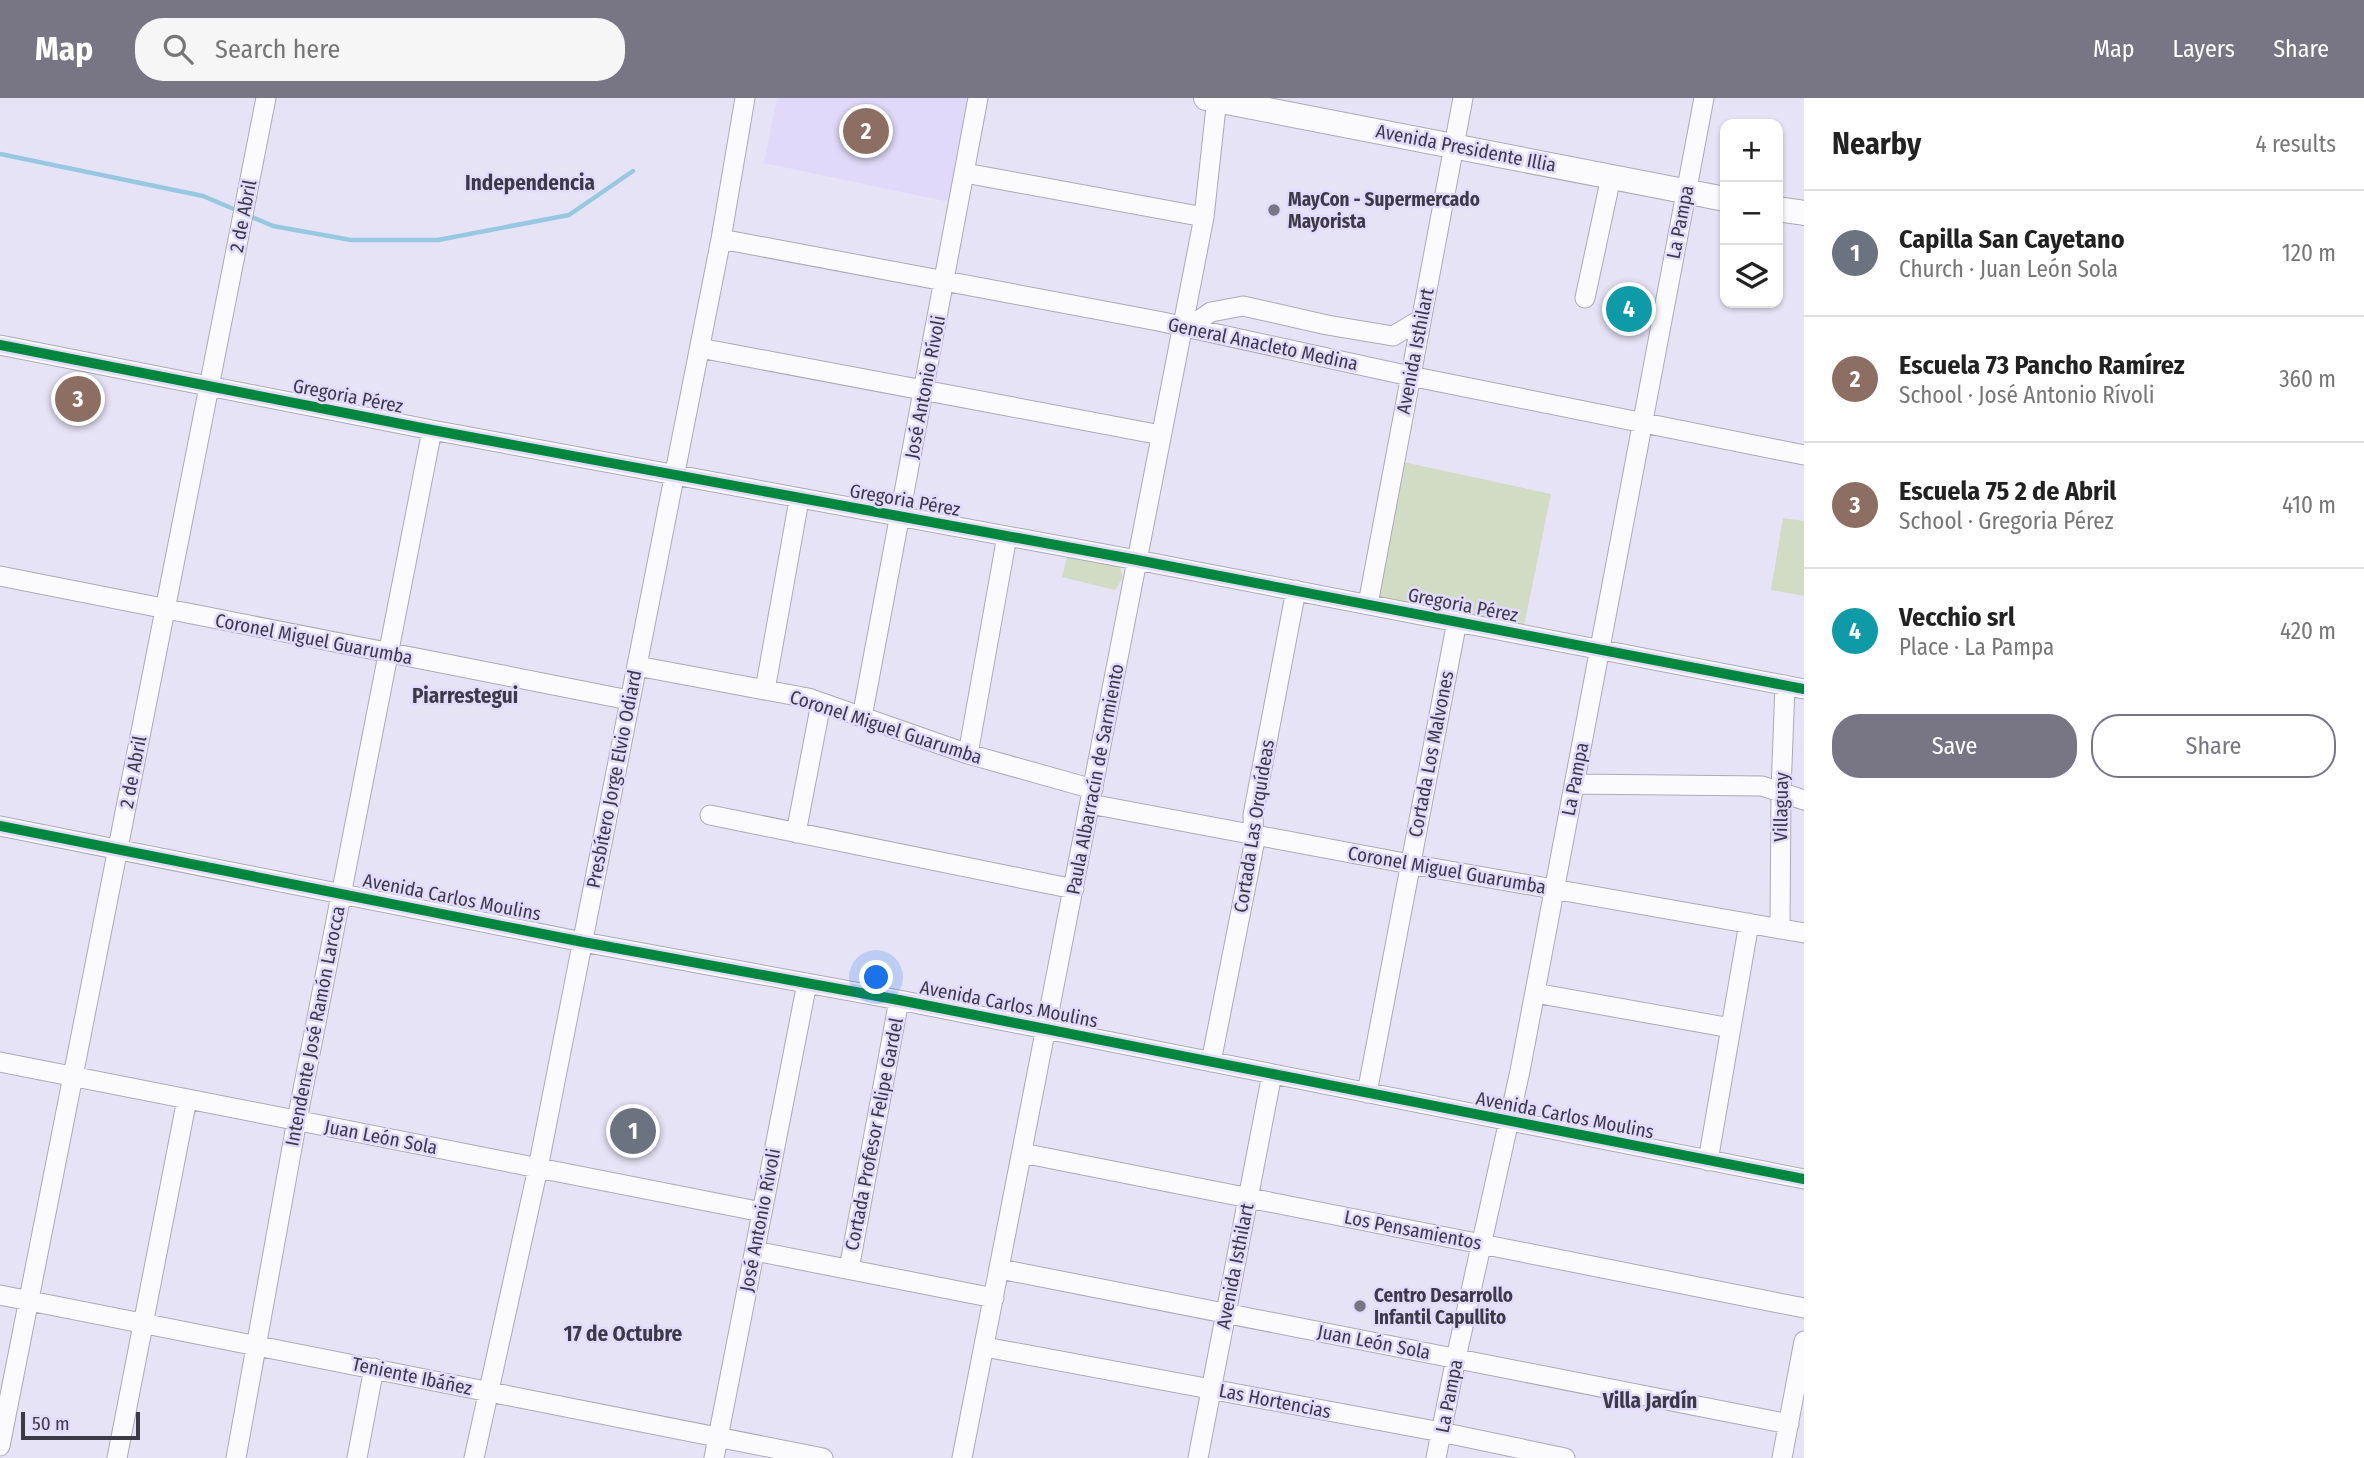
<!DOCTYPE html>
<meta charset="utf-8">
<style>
:root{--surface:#fff;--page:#f6f6f6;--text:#222;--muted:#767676;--line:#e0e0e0;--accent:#787585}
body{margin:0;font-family:"Fira Sans Condensed",sans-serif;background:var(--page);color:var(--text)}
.controls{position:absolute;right:21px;top:21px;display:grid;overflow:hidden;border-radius:14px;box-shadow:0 2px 5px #0004}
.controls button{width:63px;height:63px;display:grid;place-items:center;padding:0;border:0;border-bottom:2px solid var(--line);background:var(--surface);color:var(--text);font:35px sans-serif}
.scale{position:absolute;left:21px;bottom:18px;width:119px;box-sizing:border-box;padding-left:7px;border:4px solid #3d3a48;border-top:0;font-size:19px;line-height:24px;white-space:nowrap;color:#3d3a48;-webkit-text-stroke:5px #e2dbfe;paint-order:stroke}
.you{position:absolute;left:877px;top:880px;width:24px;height:24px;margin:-18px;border:5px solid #fff;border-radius:50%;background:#1a73e8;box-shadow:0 0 0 10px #1a73e833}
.badge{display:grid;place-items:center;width:46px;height:46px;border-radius:50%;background:var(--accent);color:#fff;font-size:23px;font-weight:700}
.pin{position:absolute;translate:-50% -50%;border:4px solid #fff;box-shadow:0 2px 7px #0006}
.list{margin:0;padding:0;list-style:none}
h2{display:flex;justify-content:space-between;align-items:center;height:91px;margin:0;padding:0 28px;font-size:30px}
h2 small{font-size:23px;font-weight:400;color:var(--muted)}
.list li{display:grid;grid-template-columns:46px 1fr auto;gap:21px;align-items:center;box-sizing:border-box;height:126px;padding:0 28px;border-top:2px solid var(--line)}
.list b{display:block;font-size:26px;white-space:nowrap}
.list p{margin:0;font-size:23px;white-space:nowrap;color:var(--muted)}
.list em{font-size:23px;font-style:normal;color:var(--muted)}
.actions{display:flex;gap:14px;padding:21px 28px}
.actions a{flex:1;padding:16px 0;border:2px solid var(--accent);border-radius:28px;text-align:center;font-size:24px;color:var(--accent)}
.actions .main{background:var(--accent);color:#fff}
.icon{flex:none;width:38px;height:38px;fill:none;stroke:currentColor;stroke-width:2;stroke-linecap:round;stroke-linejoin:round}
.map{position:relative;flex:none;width:1804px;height:1360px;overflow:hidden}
header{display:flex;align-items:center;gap:42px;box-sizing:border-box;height:98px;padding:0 35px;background:var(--accent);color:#fff}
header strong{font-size:33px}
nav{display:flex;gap:38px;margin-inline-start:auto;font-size:24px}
.search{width:490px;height:63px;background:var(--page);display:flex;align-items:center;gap:18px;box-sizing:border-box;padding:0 24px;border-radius:28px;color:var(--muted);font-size:26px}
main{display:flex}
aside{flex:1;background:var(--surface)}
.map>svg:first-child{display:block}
.built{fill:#e0d9f9}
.green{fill:#d2dbc3}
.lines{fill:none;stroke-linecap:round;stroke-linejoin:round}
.stream{stroke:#97c8e2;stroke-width:4.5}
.minor-casing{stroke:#aca9b7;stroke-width:21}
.major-casing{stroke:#aca9b7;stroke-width:26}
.minor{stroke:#fbfbfe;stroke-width:19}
.major{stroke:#fbfbfe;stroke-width:24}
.cycleway-casing{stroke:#e2dbfe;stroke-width:15}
.cycleway{stroke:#00873e;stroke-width:10}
.poi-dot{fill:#787585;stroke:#e2dbfe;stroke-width:2.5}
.labels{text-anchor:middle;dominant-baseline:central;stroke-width:5;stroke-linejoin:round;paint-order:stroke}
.street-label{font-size:19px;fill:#3d3a48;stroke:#e2dbfe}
.poi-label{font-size:19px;font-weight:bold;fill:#3d3a48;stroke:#e2dbfe;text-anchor:start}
.neighbourhood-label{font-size:21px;font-weight:bold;fill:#3d3a48;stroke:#e2dbfe}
</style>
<header>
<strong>Map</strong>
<div class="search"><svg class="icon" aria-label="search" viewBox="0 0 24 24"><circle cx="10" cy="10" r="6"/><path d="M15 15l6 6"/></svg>Search here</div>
<nav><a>Map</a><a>Layers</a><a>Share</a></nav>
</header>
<main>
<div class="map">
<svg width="1804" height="1360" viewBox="0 0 1804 1360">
<rect width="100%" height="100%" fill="#e7e3f6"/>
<path class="built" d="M777,0H968L949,104L764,65Z"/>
<path class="green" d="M1403,364L1551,396L1524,528L1376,499Z
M1783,420L1804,423V498L1771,492Z
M1068,455L1120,468L1123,480L1115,492L1062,479Z"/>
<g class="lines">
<path class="stream" d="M0,56L203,98L236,112
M252,119L273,128L351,142H438L569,117L633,73"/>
<g class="minor-casing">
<path id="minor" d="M965,75L1204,119
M721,141L1158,223L1410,278L1804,357
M1585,200L1611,79
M1189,229L1211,214L1243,208L1327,227L1393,238L1420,222
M0,247L432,332L1137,462L1804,591
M700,250L1161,337
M0,478L629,602
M1368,506L1463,0
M637,568L808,600L968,656L1093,691
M765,592L799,402
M862,619L978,0
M968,656L1007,438
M1574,686L1762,688L1804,702
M1090,706L1410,766L1804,835
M710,717L1074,791
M0,728L583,844L899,902L1804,1081
M796,735L821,605
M1780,831L1781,693L1785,587
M1535,895L1731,930
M0,964L762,1114
M1211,964L1254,747L1253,717L1296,492
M1367,995L1457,523
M1022,1055L1804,1210
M1708,1063L1749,825
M755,1153L994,1200
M849,1171L899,902
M1000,1171L1789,1326
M0,1197L823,1360
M985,1249L1441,1334L1565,1360
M0,1348L266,0
M117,1360L187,1001
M236,1360L297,1022L432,332
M357,1360L374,1270
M474,1360L538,1070L721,141L745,0
M714,1360L807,885
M962,1360L1204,119L1217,0
M1198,1360L1272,976
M1436,1360L1456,1260L1520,973L1704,0
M1782,1360L1804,1243"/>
</g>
<g class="major-casing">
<path id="major" d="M1206,0L1725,101
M1778,111L1804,115"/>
</g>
<use href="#minor" class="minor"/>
<use href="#major" class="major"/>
<g class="cycleway-casing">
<path id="cycleway" d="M0,247L432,332L1137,462L1804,591
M0,728L583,844L899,902L1804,1081"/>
</g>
<use href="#cycleway" class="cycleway"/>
</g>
<g class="poi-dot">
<circle cx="1274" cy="112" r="7"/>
<circle cx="1360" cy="1208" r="7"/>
</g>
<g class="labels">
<g class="street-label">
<text transform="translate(1466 50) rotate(11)">Avenida Presidente Illia</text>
<text transform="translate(243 118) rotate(-79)">2 de Abril</text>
<text transform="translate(1680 124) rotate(-79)">La Pampa</text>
<text transform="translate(1263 246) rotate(12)">General Anacleto Medina</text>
<text transform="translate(1415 253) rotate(-79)">Avenida Isthilart</text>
<text transform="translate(925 289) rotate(-79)">José Antonio Rívoli</text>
<text transform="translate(348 298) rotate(11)">Gregoria Pérez</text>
<text transform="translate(905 402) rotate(10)">Gregoria Pérez</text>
<text transform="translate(1463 507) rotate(11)">Gregoria Pérez</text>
<text transform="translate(314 541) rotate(11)">Coronel Miguel Guarumba</text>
<text transform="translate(886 629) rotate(18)">Coronel Miguel Guarumba</text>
<text transform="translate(1431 656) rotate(-79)">Cortada Los Malvones</text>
<text transform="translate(133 674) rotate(-79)">2 de Abril</text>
<text transform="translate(614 681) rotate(-79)">Presbítero Jorge Elvio Odiard</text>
<text transform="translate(1095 681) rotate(-79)">Paula Albarracín de Sarmiento</text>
<text transform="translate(1575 681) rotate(-79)">La Pampa</text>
<text transform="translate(1781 709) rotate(-89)">Villaguay</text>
<text transform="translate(1254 728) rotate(-81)">Cortada Las Orquídeas</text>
<text transform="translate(1447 772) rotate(10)">Coronel Miguel Guarumba</text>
<text transform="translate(452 799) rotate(11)">Avenida Carlos Moulins</text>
<text transform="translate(1009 906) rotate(11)">Avenida Carlos Moulins</text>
<text transform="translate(315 928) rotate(-79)">Intendente José Ramón Larocca</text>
<text transform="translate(1565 1017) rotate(11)">Avenida Carlos Moulins</text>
<text transform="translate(874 1036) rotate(-79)">Cortada Profesor Felipe Gardel</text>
<text transform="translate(381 1039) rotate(11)">Juan León Sola</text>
<text transform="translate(760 1122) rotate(-79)">José Antonio Rívoli</text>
<text transform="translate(1413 1132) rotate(11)">Los Pensamientos</text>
<text transform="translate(1235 1168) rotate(-79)">Avenida Isthilart</text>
<text transform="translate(1374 1244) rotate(11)">Juan León Sola</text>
<text transform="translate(412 1278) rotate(12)">Teniente Ibáñez</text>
<text transform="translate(1449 1298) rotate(-79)">La Pampa</text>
<text transform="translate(1275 1303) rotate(11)">Las Hortencias</text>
</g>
<g class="poi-label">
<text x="1288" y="101">MayCon - Supermercado<tspan x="1288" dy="22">Mayorista</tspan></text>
<text x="1374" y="1197">Centro Desarrollo<tspan x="1374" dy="22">Infantil Capullito</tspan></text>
</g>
<g class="neighbourhood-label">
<text x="530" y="85">Independencia</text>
<text x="465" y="598">Piarrestegui</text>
<text x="623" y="1236">17 de Octubre</text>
<text x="1650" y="1303">Villa Jardín</text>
</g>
</g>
</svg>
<div class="controls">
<button>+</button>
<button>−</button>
<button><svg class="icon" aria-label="layers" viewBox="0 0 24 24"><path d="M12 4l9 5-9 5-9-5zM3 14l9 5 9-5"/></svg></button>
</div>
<div class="scale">50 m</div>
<div class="you"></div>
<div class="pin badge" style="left:633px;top:1033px;background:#6b7280">1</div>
<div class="pin badge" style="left:866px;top:33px;background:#8d6e63">2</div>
<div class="pin badge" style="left:78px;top:301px;background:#8d6e63">3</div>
<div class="pin badge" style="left:1629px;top:211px;background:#0f9aa8">4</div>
</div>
<aside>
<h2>Nearby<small>4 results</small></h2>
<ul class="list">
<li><span class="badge" style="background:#6b7280">1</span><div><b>Capilla San Cayetano</b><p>Church · Juan León Sola</p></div><em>120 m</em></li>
<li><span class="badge" style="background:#8d6e63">2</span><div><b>Escuela 73 Pancho Ramírez</b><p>School · José Antonio Rívoli</p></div><em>360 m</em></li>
<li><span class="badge" style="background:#8d6e63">3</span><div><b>Escuela 75 2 de Abril</b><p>School · Gregoria Pérez</p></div><em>410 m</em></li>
<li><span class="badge" style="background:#0f9aa8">4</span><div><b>Vecchio srl</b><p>Place · La Pampa</p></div><em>420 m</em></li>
</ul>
<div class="actions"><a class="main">Save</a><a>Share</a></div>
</aside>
</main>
